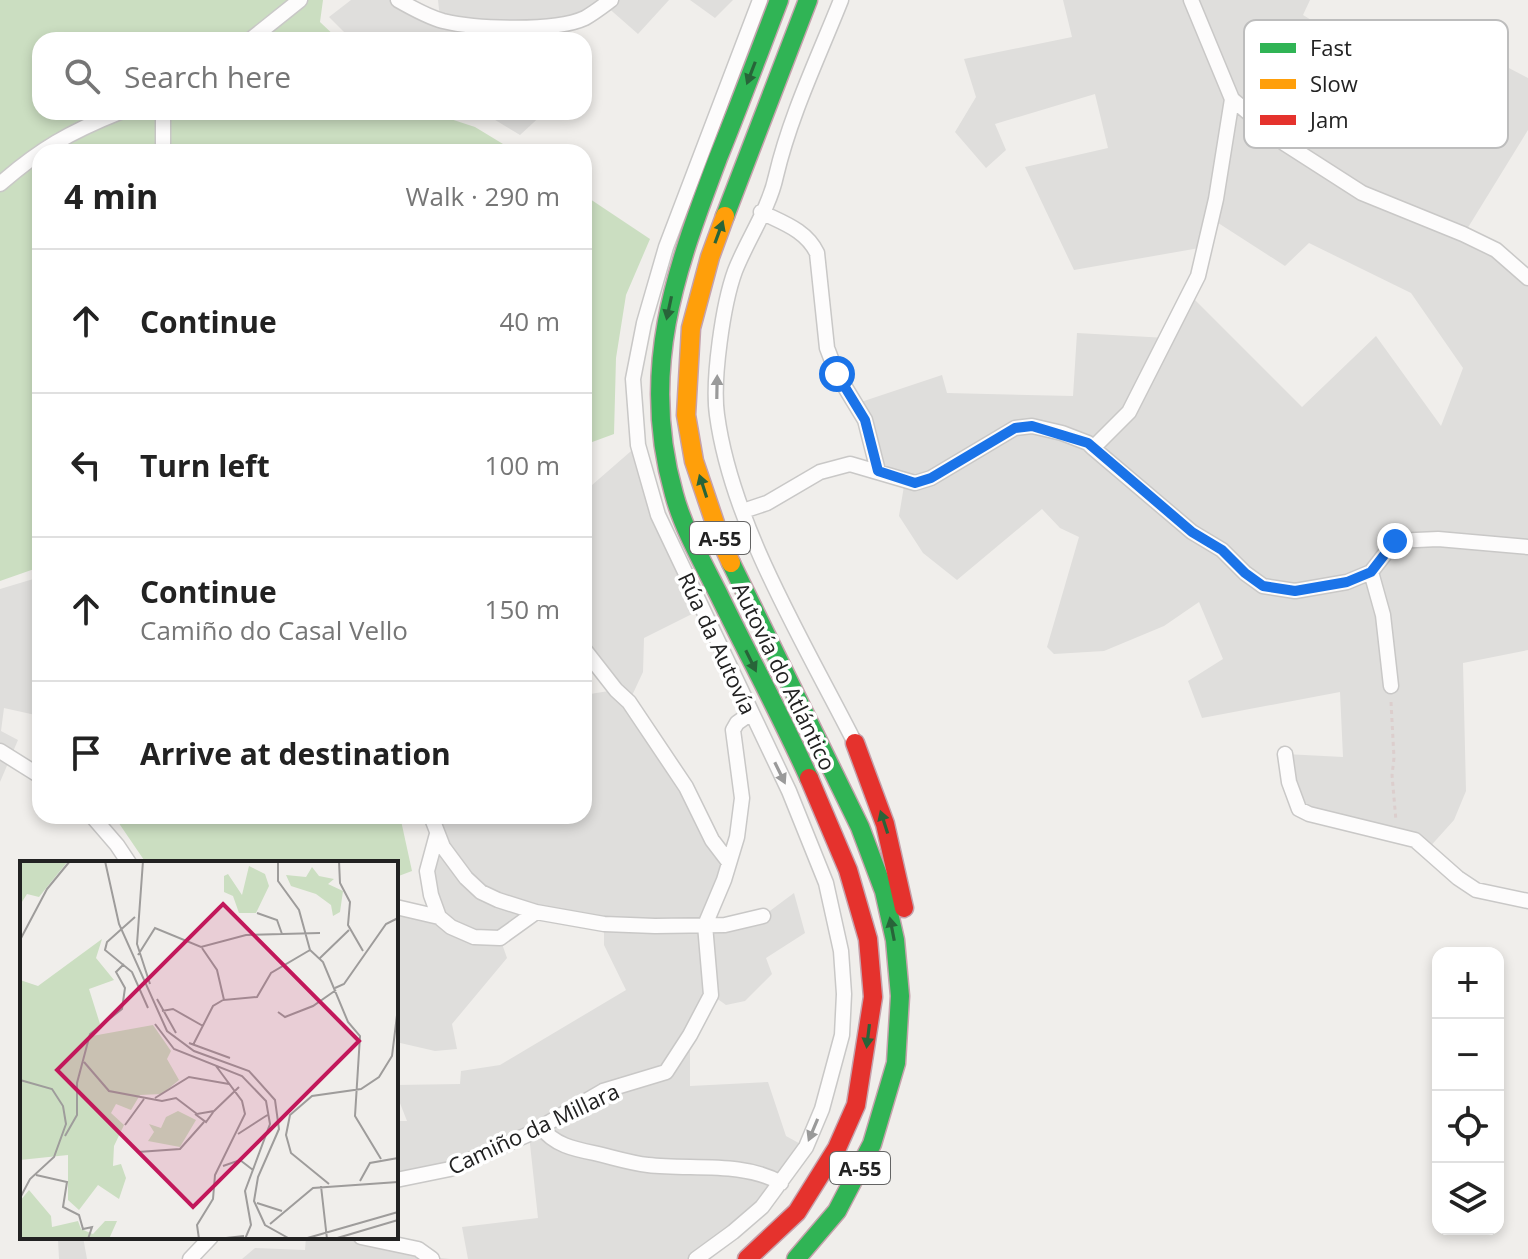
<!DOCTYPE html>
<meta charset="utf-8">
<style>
:root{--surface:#fff;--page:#f6f6f6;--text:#222;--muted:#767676;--line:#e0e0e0}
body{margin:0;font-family:"Open Sans",sans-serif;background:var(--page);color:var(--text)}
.controls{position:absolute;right:24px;bottom:24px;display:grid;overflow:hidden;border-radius:16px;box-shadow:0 4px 12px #0003}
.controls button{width:72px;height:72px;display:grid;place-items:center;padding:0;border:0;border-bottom:2px solid var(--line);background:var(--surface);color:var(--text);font:40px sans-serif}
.stop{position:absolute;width:24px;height:24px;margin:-18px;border:6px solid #1a73e8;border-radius:50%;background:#fff}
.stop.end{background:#1a73e8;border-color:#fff;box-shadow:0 2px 8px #0008}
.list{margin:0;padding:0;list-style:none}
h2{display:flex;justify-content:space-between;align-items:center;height:104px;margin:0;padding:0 32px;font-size:34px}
h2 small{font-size:26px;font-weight:400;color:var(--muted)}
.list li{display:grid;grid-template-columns:52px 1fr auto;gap:24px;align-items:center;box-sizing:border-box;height:144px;padding:0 32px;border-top:2px solid var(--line)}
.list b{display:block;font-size:30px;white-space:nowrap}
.list p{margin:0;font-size:26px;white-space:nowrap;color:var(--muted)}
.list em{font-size:26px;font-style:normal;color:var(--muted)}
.icon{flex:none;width:44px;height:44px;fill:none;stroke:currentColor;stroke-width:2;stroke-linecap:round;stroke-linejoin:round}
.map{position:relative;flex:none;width:1528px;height:1259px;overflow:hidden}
.search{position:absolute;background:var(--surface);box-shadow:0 4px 12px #0003;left:32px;top:32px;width:560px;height:88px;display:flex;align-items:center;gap:20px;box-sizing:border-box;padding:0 28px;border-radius:24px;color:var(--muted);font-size:30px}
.panel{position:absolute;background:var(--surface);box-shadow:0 4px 12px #0003;left:32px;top:144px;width:560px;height:680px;border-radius:24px}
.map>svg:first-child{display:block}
.residential{fill:#dfdedc}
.forest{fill:#cbdec1}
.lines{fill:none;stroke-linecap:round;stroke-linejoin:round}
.street-casing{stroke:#c9c8c7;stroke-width:17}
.fast-casing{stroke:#c5a2ac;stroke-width:21}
.slow-casing{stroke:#c5a2ac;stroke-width:21}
.jam-casing{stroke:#c5a2ac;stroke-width:21}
.path{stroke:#dccecd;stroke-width:3;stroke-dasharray:4 4;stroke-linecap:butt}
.street{stroke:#fdfcfc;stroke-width:14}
.fast{stroke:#30b455;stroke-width:18}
.slow{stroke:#ff9f0a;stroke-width:18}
.jam{stroke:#e5322d;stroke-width:18}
.oneway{fill:#286439}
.oneway2{fill:#9a9a9a}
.route{stroke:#1a73e8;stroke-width:10}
.labels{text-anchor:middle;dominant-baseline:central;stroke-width:7;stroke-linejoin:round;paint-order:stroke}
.shield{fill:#fff;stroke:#646464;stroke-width:2}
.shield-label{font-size:20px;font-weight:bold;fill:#222}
.street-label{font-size:22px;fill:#222;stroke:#fff}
.inset-road{fill:none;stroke:#9e9c9b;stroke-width:2}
.view{fill:#c2185b;fill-opacity:0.15;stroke:#c2185b;stroke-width:4}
.inset-edge{fill:none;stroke:#222;stroke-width:4}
.key{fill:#fff;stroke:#bdbdbd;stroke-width:2}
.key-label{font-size:22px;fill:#222}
</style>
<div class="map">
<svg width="1528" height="1259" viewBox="0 0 1528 1259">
<rect width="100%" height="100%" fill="#f0eeeb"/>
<path class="residential" d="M351,0H398L440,19L438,0H669L638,34L605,5L562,25L553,40H352L329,17Z
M690,0H733L715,18Z
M1063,0H1310L1303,15L1364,52L1452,133L1507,67L1528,78V130L1464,234L1528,278V650L1463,663L1466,791L1454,820L1427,850L1299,809L1285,754L1343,757L1340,692L1202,718L1188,681L1223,659L1199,602L1164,626L1104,651L1054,654L1047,647L1079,537L1060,528L1042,509L957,580L923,553L899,516L905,480L878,471L855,404L942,375L947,393L1073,396L1077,333L1167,338L1190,295L1302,407L1376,336L1441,426L1463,368L1411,293L1309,243L1285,266L1212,219L1205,247L1074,270L1025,167L1108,148L1095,94L995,124L1006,150L986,168L955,132L976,97L964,59L1072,37Z
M482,112H545L520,135Z
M638,445L702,609L644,638L643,672L629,702L728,861L706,924L763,916L794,893L805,933L766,958L772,974L745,1001L726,1005L712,995L690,1035V1086L768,1082L786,1136L806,1147L784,1179L696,1259H468L462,1227L538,1218L529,1135L450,1169L396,1180V1121H407L396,1093V1085L460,1084L461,1071L500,1065L626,990L604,945V924L536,912L500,938L507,958L452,1024L457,1049L435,1051L396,1042V907L438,917L431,895L433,853L431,816H584V695L615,690L584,649V492Z
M40,577V716L4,708L1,731L18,740L0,782V589Z
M70,1237H83L87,1259H59L58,1240Z
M306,1237H361L431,1257L450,1259H242L255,1248L305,1250Z"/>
<path class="forest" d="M0,0H323L320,22L339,40H40V112H429L475,127L516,152H40V567L0,581Z
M584,195L650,239L626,295L616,358L614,434L584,445Z
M114,816H400L412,871L396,877V863H146Z"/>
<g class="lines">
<g class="street-casing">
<path id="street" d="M398,0C412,8 428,17 443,21C476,29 555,32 585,18C594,13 603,6 611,0
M841,0C818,58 790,116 776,176C769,209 747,240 735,271C723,304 712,380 717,415C732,526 805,644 855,743
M1191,0L1232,99L1284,143L1362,193L1463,234L1496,250L1528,278
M250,40L300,0
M1232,99L1216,199L1198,276L1129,412L1093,448L1192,532L1222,550L1245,573L1263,586L1295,591L1347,582L1371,572L1395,541L1438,539L1528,547
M163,152V112
M0,184C40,149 70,132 120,112
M761,212C783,223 806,230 817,253L827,348L837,374L865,420L878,471
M743,511L767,503L820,472L850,464L915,483L931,478L1015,428L1032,426L1062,433L1088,443L1093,448
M1371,572L1383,615L1391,686
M584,649L616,690L629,702L686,787L712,840L728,861
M0,751L40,776
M1285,754L1289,782L1299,809L1309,814L1415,840L1458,878L1476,890L1528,901
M92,816L117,845L129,863
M431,816L443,847L466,878L481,892L498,900L536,912L604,924L655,926L725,925L763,916
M437,834L427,871L431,895L439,917L451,927L474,937L500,938L536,912
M396,907L439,917
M541,1127C554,1145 574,1149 594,1153C612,1157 630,1163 648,1165C691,1170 743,1161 781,1183
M396,1180L450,1169L529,1134L603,1091L666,1072L690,1035L711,995L705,925L724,880L737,837L742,798L733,730L737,723L751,713
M361,1237L418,1249L432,1259
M190,1259L211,1237
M696,1259L733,1232L762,1207L806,1147L822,1109L842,1035L844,994L841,951L826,883L789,791L658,515L638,445L633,379L644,323L666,247L760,0"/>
</g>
<g class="fast-casing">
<path id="fast" d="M779,0C759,53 739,106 718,158C675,272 639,371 674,494C683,528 702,561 718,593C748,655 781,715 809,778
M725,216L808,0
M731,563L860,827L884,891L895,940L900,996L896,1063L872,1144L837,1211L796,1259"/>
</g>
<g class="slow-casing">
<path id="slow" d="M725,216L710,257L691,328L686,415L694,461L721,541L731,563"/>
</g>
<g class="jam-casing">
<path id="jam" d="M855,743L885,824L904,908
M747,1259L797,1212L837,1148L856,1105L873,997L868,939L848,870L809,778"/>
</g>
<path class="path" d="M1391,702L1394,758L1392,775L1396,821"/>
<use href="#street" class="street"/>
<use href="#fast" class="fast"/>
<use href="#slow" class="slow"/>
<use href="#jam" class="jam"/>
</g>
<defs><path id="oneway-solid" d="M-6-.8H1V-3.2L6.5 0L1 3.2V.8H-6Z" transform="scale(2)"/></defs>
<g class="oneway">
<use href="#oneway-solid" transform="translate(751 73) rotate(111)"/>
<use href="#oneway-solid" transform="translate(719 232) rotate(-70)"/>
<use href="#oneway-solid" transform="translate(669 308) rotate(102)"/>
<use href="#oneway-solid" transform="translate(703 486) rotate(-108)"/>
<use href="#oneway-solid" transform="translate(751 661) rotate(64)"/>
<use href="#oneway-solid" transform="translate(884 822) rotate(-108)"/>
<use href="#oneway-solid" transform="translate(892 929) rotate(-101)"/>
<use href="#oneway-solid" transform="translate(868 1036) rotate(97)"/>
</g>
<g class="oneway2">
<use href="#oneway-solid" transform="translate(717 387) rotate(-89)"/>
<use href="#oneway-solid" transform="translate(780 773) rotate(64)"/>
<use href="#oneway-solid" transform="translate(813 1130) rotate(113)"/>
</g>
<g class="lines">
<path class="route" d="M837,374L865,420L878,471L915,483L931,478L1015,428L1032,426L1088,443L1192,532L1222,550L1245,573L1263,586L1295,591L1347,582L1371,572L1395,541"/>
</g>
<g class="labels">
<g class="shield">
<rect x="690" y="522" width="60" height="32" rx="6"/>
<rect x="830" y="1152" width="60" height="32" rx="6"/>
</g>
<g class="shield-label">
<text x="720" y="538">A-55</text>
<text x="860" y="1168">A-55</text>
</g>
<g class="street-label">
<text transform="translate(718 643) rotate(65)">Rúa da Autovía</text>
<text transform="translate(785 676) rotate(64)">Autovía do Atlántico</text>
<text transform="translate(533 1128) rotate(-25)">Camiño da Millara</text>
</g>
</g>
<g transform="translate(20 861)">
<rect width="378" height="378" fill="#f0eeeb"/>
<path d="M0,0H48L19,36L7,33L0,44ZM229,5L245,13L249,25L236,52H219L213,35L204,31V15L208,13L222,34ZM292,6L299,15L314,18L308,23L323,30L320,51L313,55L311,44L296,33L271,25L266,14L286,16ZM82,78L76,97L94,119L69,128L80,163L72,175L133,164L151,190L147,198L159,219L142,233L120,234L111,249L96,243L91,252L104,264L94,285L93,305L101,303L106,317L99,338L78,324L59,349L48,339V294L0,299V119L18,125ZM158,250L176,259L160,286L128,280L134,271L129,263L141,267L146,256ZM9,329L31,355L32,366L58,360L61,368L73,373L85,360H97L89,378H0V340Z" fill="#cbdec1"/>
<path class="inset-road" d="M85,0L99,63L147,170L174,190L229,210L255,239L259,268L238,316L234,340L245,364L270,378M123,0L117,83L130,123M258,0V20L279,49L290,89L303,101L328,161L340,175L335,255L361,298M319,0L320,22L330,41L328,64L343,90M237,52L257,59L262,73M115,56L87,81L85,89L112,111L128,147M0,79L27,28L50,0M182,87L197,109L204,139L237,136L251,112L290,89M118,94L135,67L181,86L226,74L300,72M300,97L329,69M315,127L324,123L366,63L378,57M137,138L156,172M142,150L153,148L183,165M258,151L265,156L293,145L316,129M135,163L154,188L222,215L246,240L250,263L225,330L231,364L225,378M169,182L210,197M173,184L193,145L203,139M64,201L89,230L142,240L156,237L177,253L194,250L219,226M0,219L32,228L43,245L46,263L34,296L10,318L0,337M135,237L169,216L209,223M175,253L186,261L194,250M105,264L124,238M218,273L249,253M45,275L57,254V222L70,173L102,148L105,127L96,111L104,103M118,291L160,288L184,261M203,305L220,299L233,309M16,314L47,321L43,346L59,354L63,368L72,366L68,378M340,320L350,302L378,297M309,323L271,292L266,274L270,254L292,235L341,228L359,216L372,195L378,146M301,325L307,378M237,342L262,350M250,363L293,327L378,321M102,378H147M179,378L177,364L193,338L195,314L225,253L222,240L196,205M197,378L224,375M284,378L378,351M314,378L378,359"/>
<path class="view" d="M203,43L339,180L173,346L37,209Z"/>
<rect width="378" height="378" class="inset-edge"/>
</g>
<rect x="1244" y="20" width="264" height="128" rx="12" class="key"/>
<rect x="1260" y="43" width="36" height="10" fill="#30b455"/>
<rect x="1260" y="79" width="36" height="10" fill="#ff9f0a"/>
<rect x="1260" y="115" width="36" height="10" fill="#e5322d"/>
<g class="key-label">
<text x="1310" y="56">Fast</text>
<text x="1310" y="92">Slow</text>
<text x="1310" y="128">Jam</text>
</g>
</svg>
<div class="controls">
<button>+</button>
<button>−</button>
<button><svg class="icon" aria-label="locate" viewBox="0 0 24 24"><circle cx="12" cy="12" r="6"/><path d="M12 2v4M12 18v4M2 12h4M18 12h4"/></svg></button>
<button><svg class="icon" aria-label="layers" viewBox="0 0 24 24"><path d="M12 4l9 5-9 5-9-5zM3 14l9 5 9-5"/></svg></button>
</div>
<div class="stop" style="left:837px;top:374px"></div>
<div class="stop end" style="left:1395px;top:541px"></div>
<div class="search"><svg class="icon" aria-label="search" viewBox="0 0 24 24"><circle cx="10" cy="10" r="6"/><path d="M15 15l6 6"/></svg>Search here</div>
<section class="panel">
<h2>4 min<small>Walk · 290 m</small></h2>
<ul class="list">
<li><svg class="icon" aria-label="ahead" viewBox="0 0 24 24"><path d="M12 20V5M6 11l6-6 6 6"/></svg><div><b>Continue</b></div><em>40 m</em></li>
<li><svg class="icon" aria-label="left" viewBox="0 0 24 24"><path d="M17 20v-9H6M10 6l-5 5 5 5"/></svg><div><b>Turn left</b></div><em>100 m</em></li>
<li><svg class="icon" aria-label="ahead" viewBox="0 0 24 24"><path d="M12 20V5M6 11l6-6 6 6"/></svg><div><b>Continue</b><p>Camiño do Casal Vello</p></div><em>150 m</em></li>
<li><svg class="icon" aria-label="arrive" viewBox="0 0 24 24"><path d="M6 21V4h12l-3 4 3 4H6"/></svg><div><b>Arrive at destination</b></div></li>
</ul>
</section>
</div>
